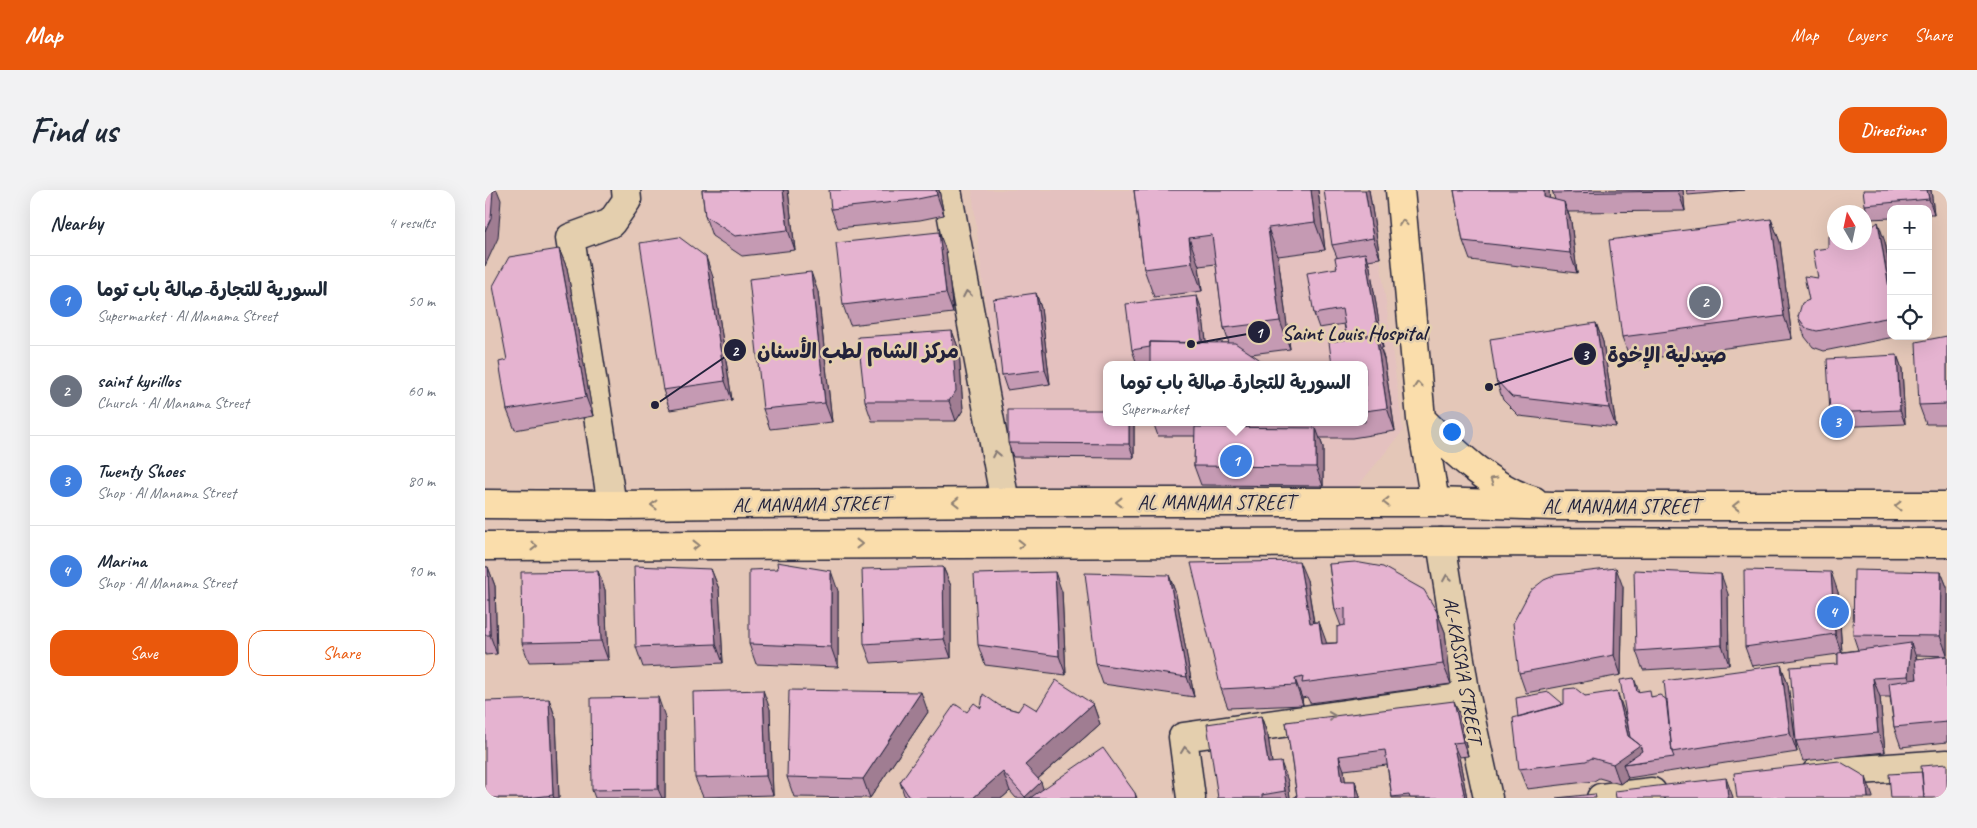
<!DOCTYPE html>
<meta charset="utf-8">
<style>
:root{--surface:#fff;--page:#f2f2f3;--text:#1f2937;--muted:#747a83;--line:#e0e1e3;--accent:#ea580c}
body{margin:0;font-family:Caveat,"Playpen Sans Arabic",sans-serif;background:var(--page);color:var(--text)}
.controls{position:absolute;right:15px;top:15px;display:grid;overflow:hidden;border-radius:10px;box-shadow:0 5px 20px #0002}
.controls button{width:45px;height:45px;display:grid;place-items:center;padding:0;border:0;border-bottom:1px solid var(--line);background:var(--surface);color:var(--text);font:25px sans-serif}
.compass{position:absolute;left:1342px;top:15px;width:45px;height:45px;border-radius:50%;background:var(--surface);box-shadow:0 5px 20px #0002;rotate:351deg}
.you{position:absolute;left:966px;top:241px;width:18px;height:18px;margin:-12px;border:4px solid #fff;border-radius:50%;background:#1a73e8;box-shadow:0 0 0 8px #1a73e833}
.badge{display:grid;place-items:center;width:32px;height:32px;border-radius:50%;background:var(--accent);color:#fff;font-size:16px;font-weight:700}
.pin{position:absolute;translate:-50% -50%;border:2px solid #fff;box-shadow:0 1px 5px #0006}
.popup{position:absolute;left:618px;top:171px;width:265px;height:65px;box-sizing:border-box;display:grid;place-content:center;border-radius:10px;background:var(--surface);filter:drop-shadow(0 1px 4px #0005);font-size:16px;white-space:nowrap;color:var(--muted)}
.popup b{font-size:19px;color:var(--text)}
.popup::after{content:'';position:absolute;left:50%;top:100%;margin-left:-10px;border:10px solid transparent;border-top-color:var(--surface)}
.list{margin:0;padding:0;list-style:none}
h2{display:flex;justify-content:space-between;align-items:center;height:65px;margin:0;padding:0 20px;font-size:21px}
h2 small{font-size:16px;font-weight:400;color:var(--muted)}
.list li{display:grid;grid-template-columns:32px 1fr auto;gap:15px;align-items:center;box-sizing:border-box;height:90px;padding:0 20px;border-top:1px solid var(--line)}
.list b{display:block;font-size:19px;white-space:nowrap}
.list p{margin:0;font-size:16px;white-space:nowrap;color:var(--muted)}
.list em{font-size:16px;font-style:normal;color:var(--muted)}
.actions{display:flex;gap:10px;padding:15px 20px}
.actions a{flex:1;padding:11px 0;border:1px solid var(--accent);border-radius:15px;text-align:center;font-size:18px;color:var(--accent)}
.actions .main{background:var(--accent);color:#fff}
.icon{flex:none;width:28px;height:28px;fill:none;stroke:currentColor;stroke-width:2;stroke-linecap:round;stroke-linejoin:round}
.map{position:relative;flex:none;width:1462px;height:608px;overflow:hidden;border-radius:15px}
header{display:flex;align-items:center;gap:30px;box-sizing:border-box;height:70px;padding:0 25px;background:var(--accent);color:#fff}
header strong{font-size:24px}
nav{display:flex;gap:28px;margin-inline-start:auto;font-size:18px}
.intro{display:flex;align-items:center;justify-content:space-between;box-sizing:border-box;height:120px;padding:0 30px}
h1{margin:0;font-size:35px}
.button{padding:12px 22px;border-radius:15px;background:var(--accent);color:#fff;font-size:18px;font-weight:700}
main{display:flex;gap:30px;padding:0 30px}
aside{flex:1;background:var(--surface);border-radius:15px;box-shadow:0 5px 20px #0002}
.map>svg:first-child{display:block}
.built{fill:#e4c1bf;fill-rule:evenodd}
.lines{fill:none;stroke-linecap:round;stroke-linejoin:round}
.minor-casing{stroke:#22223b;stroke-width:31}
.major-casing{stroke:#22223b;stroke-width:31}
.minor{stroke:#e4cfae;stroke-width:28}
.major{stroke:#faddab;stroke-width:28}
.wall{fill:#c59ab3;stroke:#22223b}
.shaded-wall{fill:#a07d92;stroke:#22223b}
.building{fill:#e5b3d0;stroke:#22223b}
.oneway{stroke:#8e8073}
.oneway2{stroke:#837874}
.labels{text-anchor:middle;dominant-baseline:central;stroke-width:5;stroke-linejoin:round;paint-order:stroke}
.street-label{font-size:20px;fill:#22223b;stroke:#e4cfae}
.leader{fill:none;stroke:#22223b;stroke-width:2}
.callout-dot{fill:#22223b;stroke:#e4cfae;stroke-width:2}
.mark-label{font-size:15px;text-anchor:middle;font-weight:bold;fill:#fff}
.callout-label{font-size:21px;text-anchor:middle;font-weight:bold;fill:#22223b;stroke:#e4cfae;stroke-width:5;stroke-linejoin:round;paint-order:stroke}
</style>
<header>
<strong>Map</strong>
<nav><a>Map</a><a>Layers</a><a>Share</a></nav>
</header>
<div class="intro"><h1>Find us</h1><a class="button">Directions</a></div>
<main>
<aside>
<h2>Nearby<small>4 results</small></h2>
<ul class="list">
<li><span class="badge" style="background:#3f7fe0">1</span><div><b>السورية للتجارة-صالة باب توما</b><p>Supermarket · Al Manama Street</p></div><em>50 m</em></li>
<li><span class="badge" style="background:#6b7280">2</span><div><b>saint kyrillos</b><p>Church · Al Manama Street</p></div><em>60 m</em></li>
<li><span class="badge" style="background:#3f7fe0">3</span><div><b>Twenty Shoes</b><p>Shop · Al Manama Street</p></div><em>80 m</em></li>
<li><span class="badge" style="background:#3f7fe0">4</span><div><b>Marina</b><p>Shop · Al Manama Street</p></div><em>90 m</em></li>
</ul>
<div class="actions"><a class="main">Save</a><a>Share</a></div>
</aside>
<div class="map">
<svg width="1462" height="608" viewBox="0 0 1462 608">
<rect width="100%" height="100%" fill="#e4c7b8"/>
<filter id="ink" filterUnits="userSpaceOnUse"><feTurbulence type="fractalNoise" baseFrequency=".02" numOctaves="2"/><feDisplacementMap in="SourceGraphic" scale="10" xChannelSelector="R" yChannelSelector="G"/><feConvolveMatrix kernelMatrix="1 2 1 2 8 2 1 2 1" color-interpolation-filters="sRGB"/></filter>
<g filter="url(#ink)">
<path class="built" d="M487,0H886L918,241L867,303L522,295ZM622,175H880V232H622Z"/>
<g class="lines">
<g class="minor-casing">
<path id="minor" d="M462,0L520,312
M127,315L85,48L126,33L142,10L141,0
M956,352L981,507L1003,608
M1331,583L1462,574
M706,608L698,547L981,507
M1116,608L1167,602"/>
</g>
<g class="major-casing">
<path id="major" d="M915,0L936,229L950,312
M936,229C967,260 1007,299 1049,311
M0,314L127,315L520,312H950L1068,316H1462
M0,356L956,352L1462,353"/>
</g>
<use href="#minor" class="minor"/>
<use href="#major" class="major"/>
</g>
<path class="wall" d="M217,0H303L310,60L257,66L227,46L220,26Z
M454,0L459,25L435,30L353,38L346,19Z
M649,0H833L840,60L793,66L805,159L766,164L652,174L647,160L717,120L721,153H744L739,138L731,74L714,76L717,101L669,107L659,79Z
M884,0L895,68L883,70L885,77L898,158H896L899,169L910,241L867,248H835L838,257V296L716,295L709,276L710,246H673L668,232H880V175L862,150L859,134L834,138L829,124L852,78V67L847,55Z
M969,0H1064V8L1070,10L1067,0H1198L1200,21L1083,22L1086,31L1092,83L985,70L978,51Z
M1201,0H1259L1203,5Z
M1446,0L1449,24H1443V19H1406V28L1385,29L1380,15Z
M1286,29L1295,52L1307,149L1146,171L1137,147Z
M1400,52L1406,86V146H1414L1339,161L1328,157L1320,147L1313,127L1324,110L1333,88Z
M74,59L82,78L108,226L30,240L22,220V170Z
M461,61L468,123L365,135L358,115Z
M228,87L247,210L185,220L178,200Z
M333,102L347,232L285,239L278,219Z
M551,103L556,118L565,194L522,200L517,185Z
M1111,133L1118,152L1131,237L1034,226L1018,210L1011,190Z
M467,141L474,160L478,220L471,231H387L380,211Z
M1462,146V234H1441L1434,215Z
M1412,165L1417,179L1420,234L1350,237L1345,223Z
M622,232H648L649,234V268L528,267L523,253Z
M844,374L952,422L960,442L966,494L825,513L822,507L817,508L818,515L743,518L736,499L822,390L829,432H834L841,453H852L856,436L850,420Z
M0,377H3L10,396L12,464L0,465Z
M458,377L466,396V468L386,473L379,454Z
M226,379L234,399L238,473L158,477L151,457Z
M113,381L120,400L123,470L44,472L37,453Z
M1456,382L1462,397V466L1431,465L1432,469L1462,466V552L1416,557L1409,537L1405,507H1395L1400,562L1318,571L1311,551L1353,474V464L1267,476L1260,457L1353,402L1357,462L1373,460L1368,445Z
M684,385L691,404L709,507L618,494L611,474Z
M1138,397L1136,485L1041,503L1034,483Z
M353,401V477L271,474L264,454Z
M577,402L581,485L500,475L493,455Z
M1243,404L1244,475L1158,480L1151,461Z
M1296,475L1303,495L1312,562L1143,588L1135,594L1114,588L1109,591L1042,599L1034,579L1077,515L1100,506L1139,521L1143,535L1149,488L1154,502L1167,507L1182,510Z
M64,509L71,529L74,608H0Z
M608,514L615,534L553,589L558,599L650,603L652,608H531L525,601L517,608H420L415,592L482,522L496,518L515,516L533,521Z
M285,519L288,605L218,607L210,588Z
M443,522L385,608L309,607L302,587Z
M975,525L983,566L974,567L982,608H907L902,575L859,580L860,591H870L875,606V608H808L812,606L801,532Z
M776,526L783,546L787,573L803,591L805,608H733Z
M180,527V608H110L107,600Z"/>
<path class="shaded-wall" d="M8,0H12L16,10L13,48L0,76V41Z
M298,0H303L310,60L303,40Z
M451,0H454L459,25L452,5Z
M826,0H833L840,60L830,32Z
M880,0H884L895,68L888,48Z
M1059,0H1064L1066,27L1059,7Z
M1193,0H1198L1200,21L1193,1Z
M1442,0H1446L1449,24L1444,9Z
M1079,12L1086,31L1092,83L1085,63Z
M1286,29L1295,52L1307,149L1299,126Z
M1393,32L1400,52L1406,86V110Z
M783,38L793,66L805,159L795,131Z
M454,42L461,61L468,123L461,103Z
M704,48L714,76L717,101L707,73Z
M74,59L82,78L108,226L101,207Z
M880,63L885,77L898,158L893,143Z
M221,67L228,87L247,210L240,191Z
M326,82L333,102L347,232L340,213Z
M551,103L556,118L565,194L560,180Z
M712,106L717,120L723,165L717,151Z
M1111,133L1118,152L1131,237L1124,218Z
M467,141L474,160L478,220L471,231L464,211Z
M891,145L899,169L910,241L902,218Z
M1412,165L1417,179L1420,234L1415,220Z
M644,232H648L649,234V268L644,254Z
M831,238L838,257V296L831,277Z
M814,371L822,390L832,453L825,433Z
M3,377L10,396L12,464L5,445Z
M458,377L466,396V468L459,449Z
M1131,378L1138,397L1136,485L1129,465Z
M226,379L234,399L238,473L231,454Z
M113,381L120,400L123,470L116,451Z
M346,381L353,401V477L346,457Z
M570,382L577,402L581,485L574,466Z
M1346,382L1353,402L1357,464L1350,444Z
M1456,382L1462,397V464L1455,446Z
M1236,384L1243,404L1244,475L1237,455Z
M684,385L691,404L709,507L702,487Z
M952,422L960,442L966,494L958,474Z
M834,432L841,451L844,473L837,454Z
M1426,453L1433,473L1430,505L1423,486Z
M1296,475L1303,495L1312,562L1305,543Z
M1388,488L1395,507L1400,562L1393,543Z
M810,489L817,508L818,515L811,495Z
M278,500L285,519L288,605L281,586Z
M1132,501L1139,521L1147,553L1155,555L1161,571L1138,574L1143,588L1135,594L1128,574L1143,546Z
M436,502L443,522L385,608L378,589Z
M173,507L180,527V608H177L173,599Z
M64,509L71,529L74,608H69L68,605Z
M969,511L975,525L983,566L978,552Z
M608,514L615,534L547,594L540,575Z
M776,526L783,546L790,593L783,573Z
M968,553L974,567L982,608H980Z
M854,566L859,580L862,605L857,591Z
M796,572L803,591L805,608H803L800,601Z
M518,582L525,601L517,608H488Z
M1381,587L1388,607V608H1383Z
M1241,588L1248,607V608H1243Z
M870,591L875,606V608H871Z
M556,592L561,608H541L540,607Z"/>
<path class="building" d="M0,0H8L6,28L0,41Z
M217,0H298L303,40L250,46L220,26Z
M344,0H451L452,5L428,10L346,19Z
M649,0H826L830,32L783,38L795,131L739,138L727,45L704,48L707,73L659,79Z
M839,0H880L888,48L847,55Z
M969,0H1059V7L1079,12L1085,63L978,51Z
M1067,0H1193V1L1068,3Z
M1378,0H1442L1444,9L1380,15Z
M1286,29L1299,126L1137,147L1124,50Z
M1393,32L1406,110V127L1332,141L1321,138L1313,127L1317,113L1324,110L1319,86L1333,88L1328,60L1343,58V46H1350V52H1380V40H1383Z
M454,42L461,103L358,115L351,53Z
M194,47L221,67L240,191L178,200L155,53Z
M74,59L101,207L22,220L14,172L22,170L8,96L24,67Z
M880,63L893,143L862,148L857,119L829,124L822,83L852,78L850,68Z
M326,82L340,213L278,219L264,89Z
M551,103L560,180L517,185L508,109Z
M712,106L717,151L700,153L665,152V157L647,160L641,114Z
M1111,133L1124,218L1027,207L1011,190L1005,149Z
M467,141L471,201L464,211H380L373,147Z
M891,145L902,218L880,221V175H847L844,152Z
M1462,146V214L1434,215L1431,152Z
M665,152L750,153L780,173V175H665Z
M1412,165L1415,220L1345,223L1342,169Z
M523,220H622V232H644V254L523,253Z
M710,237L831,238V277L709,276Z
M814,371L825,433L834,432L837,454L852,453V437L860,435V418L850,420L844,374L870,372L898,377L939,400L952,422L958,474L817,493L818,487L810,489L811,495L736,499L706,373Z
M292,372L346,381V457L264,454V380L293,379Z
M149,376L226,379L231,454L151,457Z
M0,377H3L5,445H0Z
M458,377L459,449L379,454L377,379Z
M1131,378L1129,465L1034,483L1028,433L1045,401L1059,390L1071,385Z
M1149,380L1236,384L1237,455L1151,461Z
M1259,380L1346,382L1350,444L1260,457Z
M1369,380L1456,382L1455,446L1368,445Z
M113,381L116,451L37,453L36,382Z
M570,382L574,466L493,455L489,384Z
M600,383L684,385L702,487L611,474Z
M1426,453L1423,486L1388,488L1393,543L1311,551L1305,477L1353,474V463Z
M1462,466V532L1409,537L1404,493L1432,489L1430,469Z
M1296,475L1305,543L1187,562L1179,491Z
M1149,488L1152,502L1165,500L1166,507L1175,505L1182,510L1187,562L1189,567L1138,574L1157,561L1155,555L1145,547L1135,490Z
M571,490L608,514L540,575L556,592L540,607L518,582L488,608H425L415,592L470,514L482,522L489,513L496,518L498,504L515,516L533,521L539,512L552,520Z
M1090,498L1100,506L1132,501L1143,546L1155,555L1128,574L1107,568L1101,571L1034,579L1028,528L1079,514V499Z
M278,500L281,586L210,588L208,502Z
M304,500L436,502L378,589L302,587Z
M1064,502L1077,513V515L1033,527L1031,508Z
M173,507V599L107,600L106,508Z
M64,509L68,605L42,608H0V511Z
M969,511L978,552L968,553L980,608H925L924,605L907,607L900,560L854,566L857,591H870L871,608H808L812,606L801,532Z
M776,526L783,573L796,572L800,601L777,605V608H733L722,534Z
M618,558L650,603L651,608H545Z
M1354,571L1381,587L1383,608H1252L1249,583Z
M1462,574V608H1439L1436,576Z
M1437,582L1439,608H1406L1404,584Z
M1241,588L1243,608H1131L1130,601Z
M1110,604L1111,608H1071Z"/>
<defs><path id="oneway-chevron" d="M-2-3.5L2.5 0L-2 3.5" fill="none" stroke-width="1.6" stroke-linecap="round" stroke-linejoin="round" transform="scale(1.25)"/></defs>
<g class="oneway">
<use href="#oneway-chevron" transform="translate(918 33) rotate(-95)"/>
<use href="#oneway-chevron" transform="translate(933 195) rotate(-95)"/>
<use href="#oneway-chevron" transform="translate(1008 290) rotate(-149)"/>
<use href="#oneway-chevron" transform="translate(471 312) rotate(179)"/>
<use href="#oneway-chevron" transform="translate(634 312) rotate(-180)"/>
<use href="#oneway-chevron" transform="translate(901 312) rotate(-180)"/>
<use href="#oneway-chevron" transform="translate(169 315) rotate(179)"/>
<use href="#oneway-chevron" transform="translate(1251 316) rotate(180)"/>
<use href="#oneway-chevron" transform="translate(1413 316) rotate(180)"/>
<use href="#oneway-chevron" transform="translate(374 354)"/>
<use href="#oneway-chevron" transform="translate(536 354)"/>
<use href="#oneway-chevron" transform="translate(211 355)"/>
<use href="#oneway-chevron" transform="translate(49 356)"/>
</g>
<g class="oneway2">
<use href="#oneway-chevron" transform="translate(482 104) rotate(-101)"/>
<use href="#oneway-chevron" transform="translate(511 264) rotate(-101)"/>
<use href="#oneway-chevron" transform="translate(962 388) rotate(-99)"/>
<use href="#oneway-chevron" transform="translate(847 526) rotate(-8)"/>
<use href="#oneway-chevron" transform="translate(700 560) rotate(-97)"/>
</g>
</g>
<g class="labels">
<g class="street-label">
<text x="731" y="312">AL MANAMA STREET</text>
<text transform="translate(326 314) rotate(-1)">AL MANAMA STREET</text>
<text x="1136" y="316">AL MANAMA STREET</text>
<text transform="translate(978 480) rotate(80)">AL-KASSA'A STREET</text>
</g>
</g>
<path class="leader" d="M706 154L774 142M170 215L250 160M1004 197L1100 164"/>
<g class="callout-dot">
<circle cx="706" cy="154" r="5"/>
<circle cx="170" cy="215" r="5"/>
<circle cx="1004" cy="197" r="5"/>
<circle cx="774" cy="142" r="12"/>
<circle cx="250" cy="160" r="12"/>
<circle cx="1100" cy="164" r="12"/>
</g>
<g class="mark-label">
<text x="774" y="148">1</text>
<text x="250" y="166">2</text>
<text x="1100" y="170">3</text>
</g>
<g class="callout-label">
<text x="869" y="150">Saint Louis Hospital</text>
<text x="373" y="168">مركز الشام لطب الأسنان</text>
<text x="1182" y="172">صيدلية الإخوة</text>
</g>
</svg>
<div class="controls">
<button>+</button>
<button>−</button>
<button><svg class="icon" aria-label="locate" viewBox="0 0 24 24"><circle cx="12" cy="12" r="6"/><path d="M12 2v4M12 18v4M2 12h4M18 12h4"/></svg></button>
</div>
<svg class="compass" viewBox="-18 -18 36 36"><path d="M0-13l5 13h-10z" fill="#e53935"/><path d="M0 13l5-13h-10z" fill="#747a83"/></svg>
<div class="you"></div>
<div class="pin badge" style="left:751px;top:271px;background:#3f7fe0">1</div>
<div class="popup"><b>السورية للتجارة-صالة باب توما</b>Supermarket</div>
<div class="pin badge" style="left:1220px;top:112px;background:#6b7280">2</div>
<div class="pin badge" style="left:1352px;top:232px;background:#3f7fe0">3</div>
<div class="pin badge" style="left:1348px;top:422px;background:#3f7fe0">4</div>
</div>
</main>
